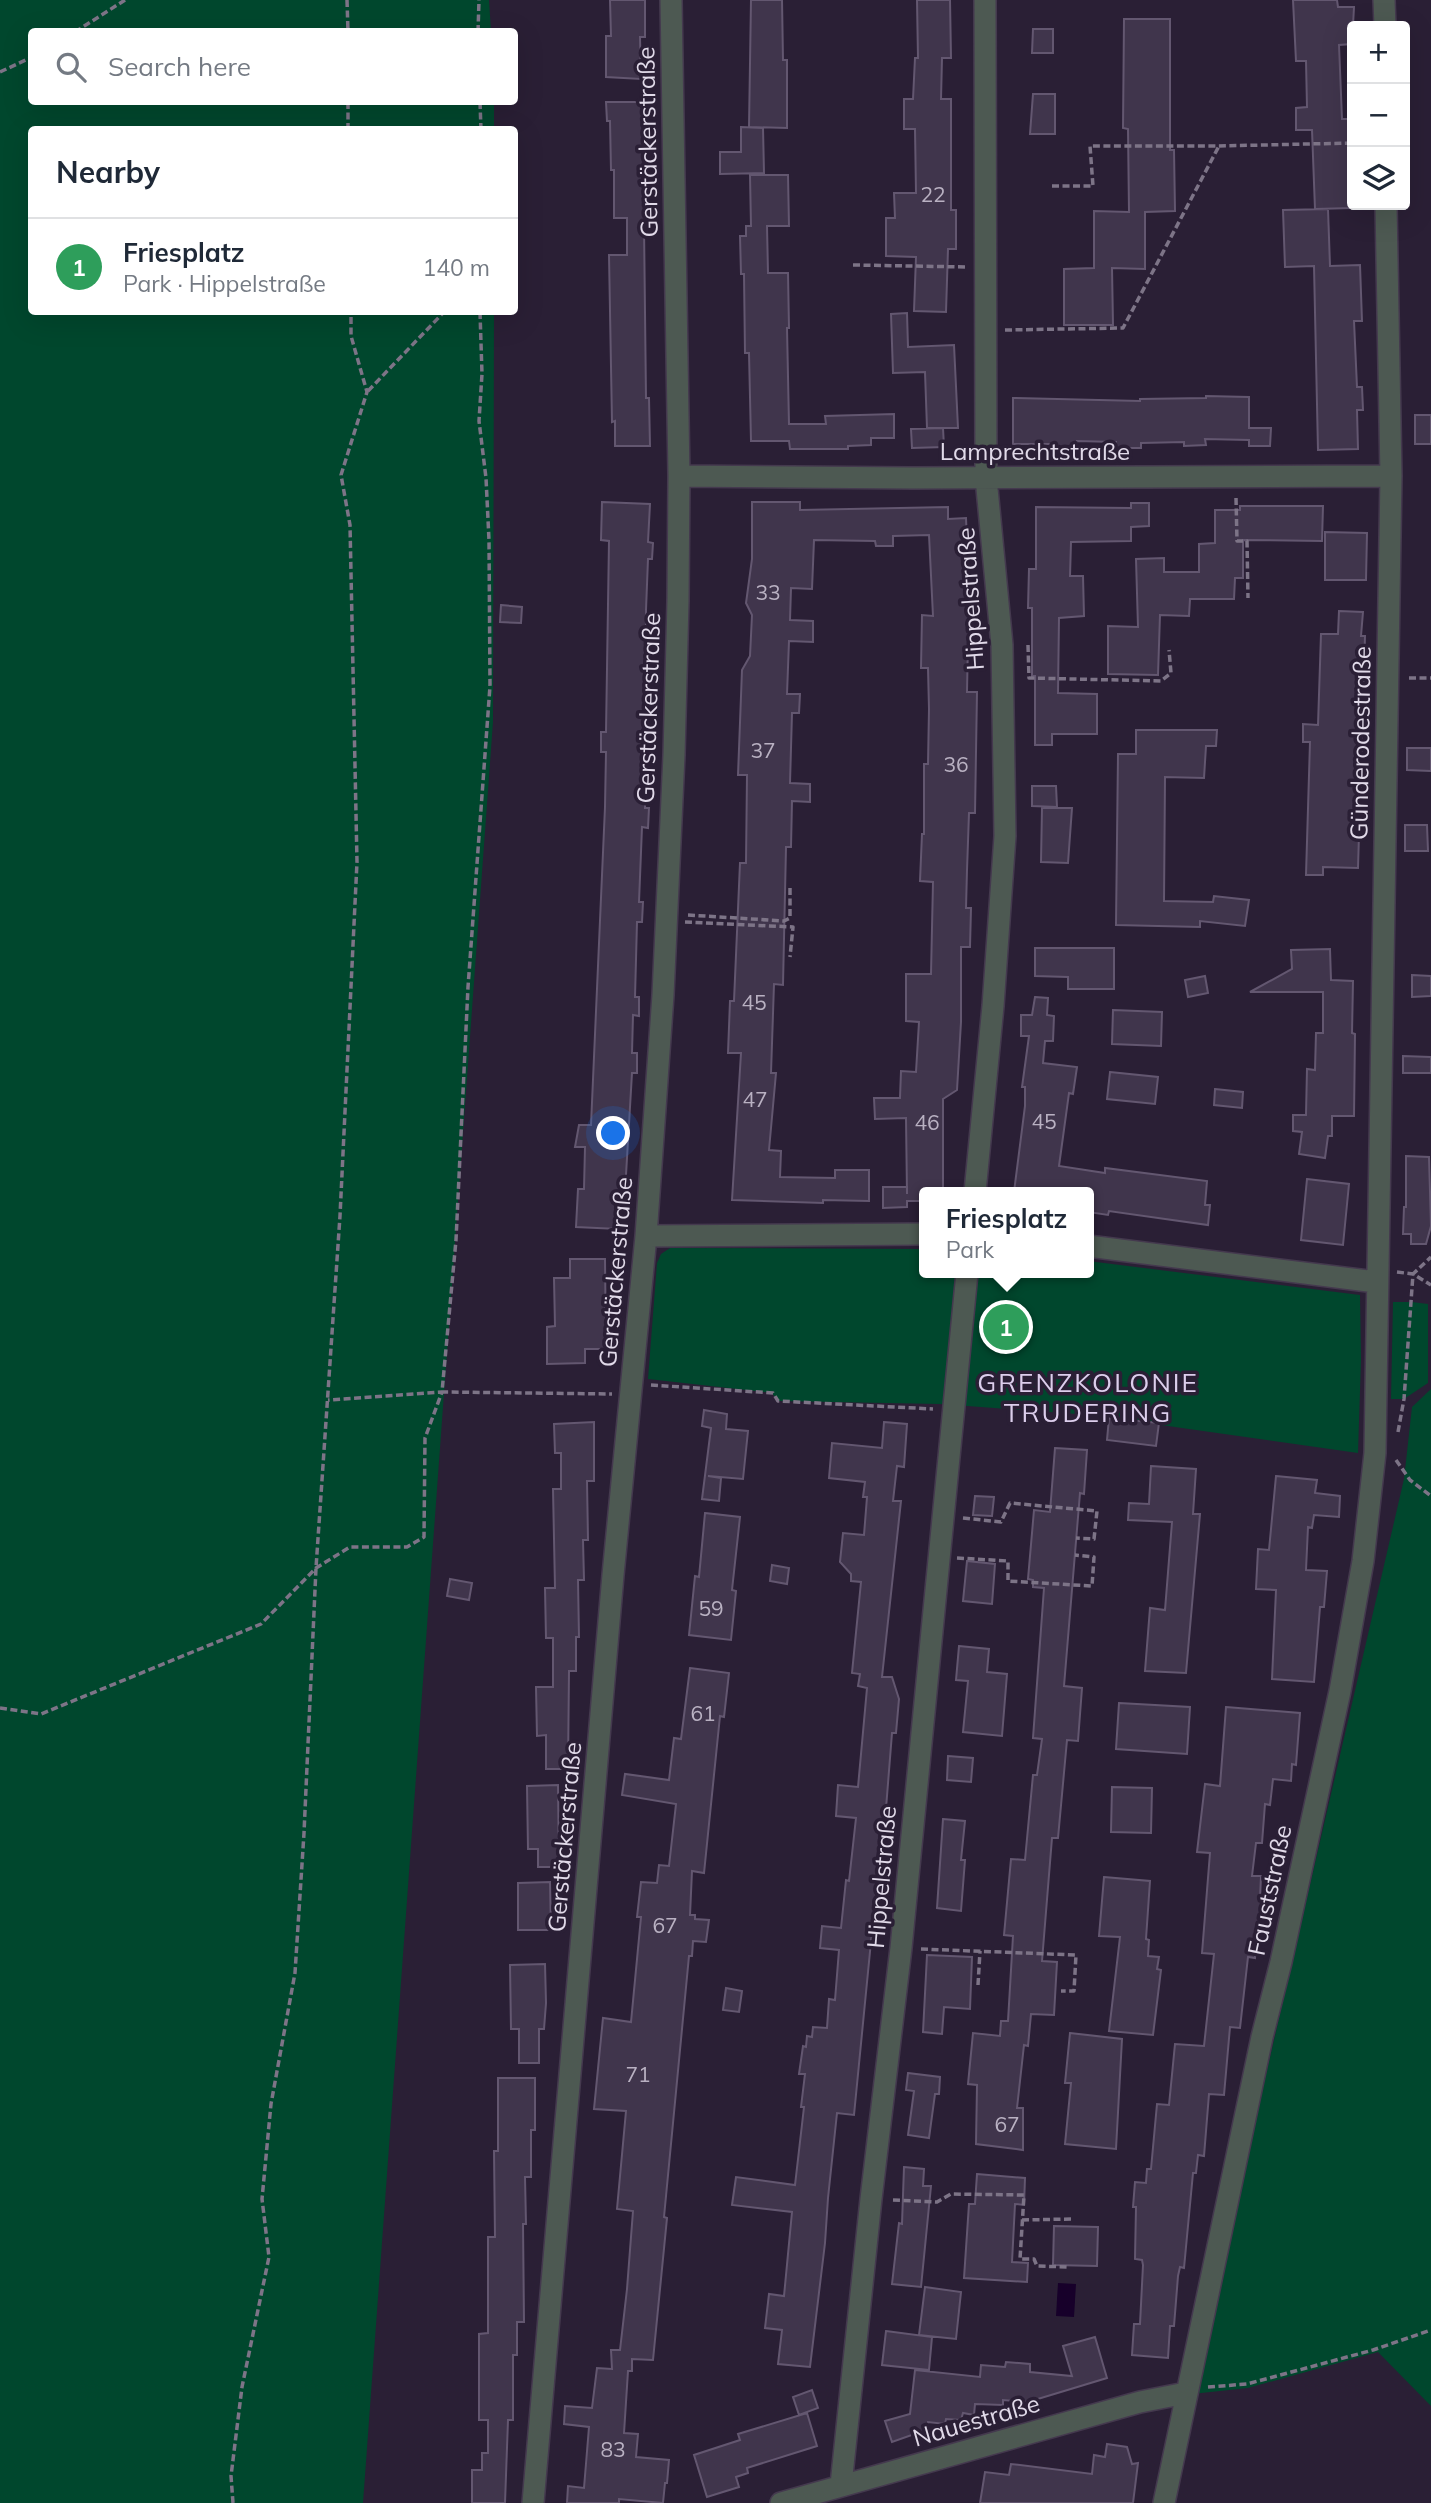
<!DOCTYPE html>
<meta charset="utf-8">
<style>
:root{--surface:#fff;--page:#f2f2f3;--text:#1f2937;--muted:#747a83;--line:#e0e1e3;--accent:#d93025}
body{margin:0;font-family:Mulish,sans-serif;background:var(--page);color:var(--text)}
.controls{position:absolute;right:21px;top:21px;display:grid;overflow:hidden;border-radius:7px;box-shadow:0 7px 28px #0002}
.controls button{width:63px;height:63px;display:grid;place-items:center;padding:0;border:0;border-bottom:2px solid var(--line);background:var(--surface);color:var(--text);font:35px sans-serif}
.you{position:absolute;left:614px;top:1134px;width:24px;height:24px;margin:-18px;border:5px solid #fff;border-radius:50%;background:#1a73e8;box-shadow:0 0 0 10px #1a73e833}
.badge{display:grid;place-items:center;width:46px;height:46px;border-radius:50%;background:var(--accent);color:#fff;font-size:23px;font-weight:700}
.pin{position:absolute;translate:-50% -50%;border:4px solid #fff;box-shadow:0 2px 7px #0006}
.popup{position:absolute;left:919px;top:1187px;width:175px;height:91px;box-sizing:border-box;display:grid;place-content:center;border-radius:7px;background:var(--surface);filter:drop-shadow(0 2px 5px #0005);font-size:23px;white-space:nowrap;color:var(--muted)}
.popup b{font-size:26px;color:var(--text)}
.popup::after{content:'';position:absolute;left:50%;top:100%;margin-left:-14px;border:14px solid transparent;border-top-color:var(--surface)}
.list{margin:0;padding:0;list-style:none}
h2{display:flex;justify-content:space-between;align-items:center;height:91px;margin:0;padding:0 28px;font-size:30px}
h2 small{font-size:23px;font-weight:400;color:var(--muted)}
.list li{display:grid;grid-template-columns:46px 1fr auto;gap:21px;align-items:center;box-sizing:border-box;height:98px;padding:0 28px;border-top:2px solid var(--line)}
.list b{display:block;font-size:26px;white-space:nowrap}
.list p{margin:0;font-size:23px;white-space:nowrap;color:var(--muted)}
.list em{font-size:23px;font-style:normal;color:var(--muted)}
.icon{flex:none;width:38px;height:38px;fill:none;stroke:currentColor;stroke-width:2;stroke-linecap:round;stroke-linejoin:round}
.map{position:relative;flex:none;width:1431px;height:2503px;overflow:hidden}
.search{position:absolute;background:var(--surface);box-shadow:0 7px 28px #0002;left:28px;top:28px;width:490px;height:77px;display:flex;align-items:center;gap:18px;box-sizing:border-box;padding:0 24px;border-radius:7px;color:var(--muted);font-size:26px}
.panel{position:absolute;background:var(--surface);box-shadow:0 7px 28px #0002;left:28px;top:126px;width:490px;height:189px;border-radius:7px}
.map>svg:first-child{display:block}
.green{fill:#00472d}
.water{fill:#17002a}
.building{fill:#40354c;stroke:#635770;stroke-width:2}
.lines{fill:none;stroke-linecap:round;stroke-linejoin:round}
.minor-casing{stroke:#44394e;stroke-width:24}
.path{stroke:#7d7487;stroke-width:3.5;stroke-dasharray:7 3.5;stroke-linecap:butt}
.minor{stroke:#4d5952;stroke-width:21}
.labels{text-anchor:middle;dominant-baseline:central;stroke-width:7;stroke-linejoin:round;paint-order:stroke}
.number-label{font-size:21px;fill:#b9b1c2}
.street-label{font-size:24px;fill:#e1dae9;stroke:#2a1f35}
.neighbourhood-label{font-size:26px;letter-spacing:2px;fill:#dcceec;stroke:#2a1f35}
</style>
<div class="map">
<svg width="1431" height="2503" viewBox="0 0 1431 2503">
<rect width="100%" height="100%" fill="#2a1f35"/>
<path class="green" d="M0,0H489L491,31L32,32V102H494V129L32,130V312H494L493,722L363,2503H0Z
M670,1248L924,1249V1273H1088V1261L1360,1295L1361,1359L1358,1453L1090,1415L940,1404L778,1401L772,1393L648,1379L657,1263L661,1254Z
M1393,1302H1412L1428,1304V1383L1404,1399H1391Z
M1431,1389V2406L1378,2352L1248,2388L1192,2394L1404,1479L1412,1407Z"/>
<path class="water" d="M1058,2283L1076,2284L1074,2317L1056,2316Z"/>
<path class="building" d="M610,0H645V37H640L641,79L606,77V36H611Z
M751,0H782L783,60H787V128L749,127Z
M917,0H950L951,58H942L941,99H951V210H956V249H948L946,312L914,311L916,257L886,256V218H895L894,193H916L915,129H904V99H913L915,58H918Z
M1293,0H1337L1338,7H1354L1352,44L1339,45L1342,119H1352V208L1315,209L1312,130H1296V108L1307,107L1306,61H1296Z
M1124,19H1170V150H1174L1175,211L1145,212V269L1112,268L1113,325H1064V269L1094,268V211L1129,212L1128,129L1123,128Z
M1033,29H1053V53H1032Z
M1033,94H1055V134H1030Z
M606,102H641L642,121H646L650,226H644L646,398H649L650,446H615V421L612,422L609,255H627V218H614V170H611L610,121H607Z
M741,127L763,128L764,173L720,174V152H741Z
M750,175H788L789,226H767L768,273H788L789,328H787L789,424H826L825,416L894,414V438H871V445L848,446V449H790L789,441H751L749,353H745L744,274H741L740,236H746V226H751Z
M1328,209L1330,266L1360,265L1362,321H1354L1357,387H1362L1363,410H1357L1358,449L1318,450L1314,266L1285,267L1283,210Z
M907,313L908,347L954,345L958,428H927L925,372L893,373L891,314Z
M1206,396L1249,397V429V428H1271L1270,446H1249V440L1205,439L1206,445L1184,446V442L1141,443V448H1116V442L1077,441V448H1053L1054,444H1013V398L1140,401V399L1206,398Z
M1415,415H1431V444H1415Z
M943,428L944,447L912,448L911,429Z
M602,502L650,504L648,542L653,543L652,559H648L646,610V657H650V674L645,675V723L648,724L645,808H649L648,828L642,827L639,902H643L642,922H637L635,997H639V1016L633,1015L632,1053H637V1073H632L625,1192H620L618,1229L576,1227L578,1189H584L585,1147H575L579,1125H591L605,807L606,752H601V732H606L609,541L601,540Z
M752,502H800V510L948,507V519L966,518L969,591L967,692H977L975,813H969L967,870L966,908H971L970,947H961V1022L957,1090L943,1099V1192H924V1201H907V1207L883,1208V1187H907V1194L906,1118L875,1119L874,1098H900L901,1071L916,1072L919,1022L906,1021V974H931L933,882L920,881L922,834H924V764H928L929,709L928,668H921L922,615L933,616L929,535L893,536V546H876L875,541L814,540L812,589L791,588L790,620L813,621V642L789,641L787,694H800L799,713H792L790,783L810,784V802L792,801L791,847H786L783,985L774,984L771,1073H776L769,1150L781,1151L780,1177L835,1178V1170H869V1201L823,1200V1203L732,1200L741,1053H728L730,1001H734L740,863H746L747,775H738L742,670L750,656L752,615L746,603L752,559Z
M1131,503H1149V526L1131,527V541L1071,542L1070,576H1083L1084,616L1059,618L1058,693L1097,694V734H1052V745H1035V676H1032V608H1028L1029,569H1036V507L1131,508Z
M1240,506H1323L1322,541L1243,540V578H1235L1234,599H1190L1189,616L1160,615L1158,675L1108,674V626L1138,627L1136,559L1164,558V572H1199V544L1215,543V510H1240Z
M1325,532L1367,533L1366,580H1325Z
M501,605L522,607L521,623L500,622Z
M1339,611L1363,612L1361,636H1365L1358,868L1323,867V875H1306L1310,742H1303V724L1318,725L1321,634H1338Z
M1136,730H1217L1216,746H1206L1204,778L1165,777L1164,901L1213,902L1214,896L1249,900L1245,926L1200,921V927L1116,925L1118,754H1136Z
M1407,748H1431V771L1407,770Z
M1032,786H1056L1057,807L1032,806Z
M1042,808H1072L1068,863L1041,862Z
M1405,825H1427L1428,851H1405Z
M1035,948H1114V989H1068V977L1035,976Z
M1330,949L1331,980L1353,981L1352,1033L1355,1034L1354,1116H1332V1136H1328L1325,1158L1299,1154L1302,1132L1293,1131V1115H1306L1307,1069L1315,1070L1316,1033H1323V992H1250L1292,969L1291,950Z
M1412,975L1431,976V996L1412,997Z
M1205,976L1208,993L1188,997L1185,980Z
M1035,997L1048,998L1047,1015L1054,1016L1053,1041H1045L1043,1063L1077,1067L1073,1094L1069,1093L1059,1166L1105,1173V1168L1207,1181L1205,1205H1210L1208,1225L1109,1211L1108,1215L1088,1212V1192H1014L1025,1106V1087H1022L1029,1036H1021V1015H1032Z
M1113,1010L1162,1012L1161,1046L1112,1044Z
M1403,1056L1431,1057V1073H1403Z
M1110,1072L1158,1077L1155,1104L1107,1099Z
M1215,1089L1243,1092L1242,1108L1214,1105Z
M1406,1156L1429,1157L1431,1226L1426,1244H1411V1234H1403L1404,1207H1406Z
M1307,1179L1349,1184L1343,1245L1301,1240Z
M570,1259H605L606,1349H585V1363L547,1364V1327L555,1326L554,1278H570Z
M704,1410L727,1414L726,1429L748,1431L743,1479L708,1476L721,1478L719,1501L702,1499L711,1428L702,1426Z
M1109,1418L1159,1423L1156,1446L1107,1440Z
M594,1422V1481H587L588,1540H583L584,1580H578L579,1637H576V1671H569L568,1769H546V1735L537,1736L536,1687H553V1638H546L545,1588H555L553,1489H561V1453H555L554,1424Z
M884,1422L907,1424L904,1467L897,1466L893,1501H901L882,1677H892L899,1699L896,1733H892L880,1884L876,1922L873,1921L854,2115L837,2113L828,2198L825,2243L810,2367L778,2364L782,2330L765,2328L769,2294L784,2296L792,2212L732,2205L736,2177L795,2185L804,2107H801L805,2074H799L803,2046L806,2047L807,2036L812,2037L813,2027L827,2028L829,1999L835,2000L839,1950L820,1948L822,1926L841,1928L846,1880L849,1881L856,1818L836,1816L838,1785L858,1787L867,1688L858,1686L860,1674L852,1673L861,1582L851,1581V1574L840,1562L843,1533L864,1535L867,1497H863L865,1482L829,1478L832,1443L882,1448Z
M1055,1448L1087,1450L1084,1494L1080,1493L1064,1686L1082,1688L1078,1741L1067,1740L1058,1838H1052L1042,1961L1057,1962L1054,2015L1031,2014L1028,2046L1024,2045L1017,2108H1023V2150L976,2144L977,2085L968,2084L973,2033L1000,2036L1001,2021H1008L1013,1936L1004,1935L1011,1859L1025,1860L1033,1775H1037L1042,1739L1033,1738L1044,1588L1033,1587V1580L1028,1579L1034,1510L1050,1512Z
M1151,1466L1196,1469L1193,1514H1200L1186,1673L1145,1671L1150,1608L1165,1610L1172,1522L1128,1520L1129,1503L1149,1504Z
M1276,1476L1317,1480L1315,1493L1340,1496L1339,1517L1314,1515L1312,1528L1308,1527L1306,1570L1327,1571L1324,1607H1320L1314,1682L1272,1679L1276,1590L1256,1589L1258,1549L1269,1550Z
M975,1496L994,1497L992,1516L973,1515Z
M705,1513L740,1517L732,1590L736,1591L731,1640L689,1635L695,1576L699,1577Z
M967,1561L995,1564L992,1604L963,1601Z
M772,1565L789,1568L787,1584L770,1581Z
M450,1579L472,1583L469,1600L447,1596Z
M959,1646L989,1649L987,1672L1007,1674L1002,1736L963,1732L968,1681L956,1680Z
M690,1668L729,1673L724,1717L720,1716L704,1873L692,1871L690,1915H695V1919L709,1920L706,1942L693,1941L692,1956H689L664,2217L667,2218L653,2360L632,2359V2371H628L624,2433L638,2434L636,2457L669,2460L667,2483H665L663,2503L619,2499V2503H567L568,2486L584,2488L589,2427L564,2424L565,2406L592,2408L597,2368L612,2369L611,2350H620L627,2289L633,2211L617,2209L626,2111L594,2109L603,2018L631,2022L641,1917H637L641,1882L657,1883L659,1865L669,1866L676,1804L622,1795L625,1774L669,1780L674,1738L681,1739Z
M1119,1703L1190,1707L1187,1754L1116,1749Z
M1226,1707L1300,1713L1296,1765L1292,1764L1291,1781L1273,1779L1270,1805L1265,1804L1262,1843H1256L1252,1876H1261L1260,1899L1264,1903L1262,1928L1257,1930L1255,1958L1248,1957L1240,2028L1230,2027L1224,2095L1209,2094L1204,2156L1198,2155L1196,2173H1193L1184,2268L1180,2267L1178,2276L1174,2326H1170L1168,2358L1132,2355L1134,2324H1140L1143,2265L1142,2260L1135,2259L1136,2207H1133L1135,2182L1146,2183L1147,2169H1151L1157,2104L1169,2105L1175,2044L1204,2046L1214,1954L1202,1953L1210,1853L1197,1852L1205,1784L1220,1786Z
M948,1756L973,1758L971,1782L947,1780Z
M558,1785L559,1867H538V1849H528L527,1786Z
M1112,1787L1152,1788L1151,1833L1111,1832Z
M943,1819L965,1821L961,1860H965L961,1911L937,1908Z
M1104,1877L1150,1881L1146,1939L1149,1940L1148,1956L1159,1957L1157,1969L1161,1970L1153,2035L1109,2031L1120,1937L1099,1936Z
M550,1882L551,1930H518V1883Z
M927,1955L972,1957L970,2009L944,2007L942,2034L923,2032Z
M545,1964L546,2003L544,2029H539V2063H519V2029H511L510,1965Z
M726,1988L742,1991L739,2012L723,2010Z
M1070,2033L1122,2039L1116,2149L1065,2144L1071,2083H1065Z
M908,2073L940,2077L939,2094H935L929,2138L908,2135L914,2091L906,2090Z
M498,2078H535V2130H531V2177H525L526,2224H523L524,2322H517V2355H513V2420H508L505,2503H472V2470H482V2453H488V2420H479V2334L488,2333V2237H495L494,2151H498Z
M904,2167L924,2169L923,2186H931L921,2287L892,2284L899,2223L902,2224Z
M977,2174L1025,2178L1024,2205L1015,2204L1012,2262L1028,2263L1027,2282L964,2278L969,2204H975Z
M1054,2226L1098,2227L1097,2266L1053,2265Z
M925,2287L961,2292L956,2339L919,2335Z
M886,2331L932,2337L929,2370L882,2365Z
M1095,2337L1107,2378L1028,2402L1003,2400V2405L975,2404L974,2415L963,2413L961,2420L946,2419L945,2424L928,2422L926,2430L892,2442L885,2421L910,2414L915,2370L980,2377L981,2365L1005,2367L1006,2362L1030,2364V2372L1072,2376L1063,2346Z
M812,2390L818,2408L799,2415L793,2397Z
M807,2413L817,2446L747,2468L748,2473L736,2477L739,2487L707,2497L694,2455L740,2440L738,2434Z
M1107,2444L1127,2447L1132,2464L1138,2463L1133,2503H980L985,2472L1009,2475L1011,2464L1092,2474L1094,2455L1105,2457Z"/>
<g class="lines">
<g class="minor-casing">
<path id="minor" d="M1384,0L1385,26
M679,476L913,478L1391,476
M975,1192L993,1006L1005,836L1002,645L986,478L985,0
M646,1236L924,1234
M1088,1246L1376,1282
M841,2485L871,2199L901,1948L967,1273
M533,2503L613,1575L646,1236L663,995L674,755L678,601L679,476L671,0
M781,2503L1140,2402L1186,2393
M1164,2503L1262,2037L1281,1962L1340,1691L1363,1561L1375,1453L1391,476L1386,205"/>
</g>
<path class="path" d="M347,0L348,32
M75,32L125,0
M478,32L479,0
M0,72L32,57
M348,102V130
M480,102L481,130
M1052,186H1093L1090,146H1219L1352,143
M853,265L966,267
M480,312L482,374L479,421L486,478L489,540L490,686L468,987L456,1240L442,1392L612,1394
M1005,330L1123,328L1219,146
M368,391L444,312
M1236,498L1237,541H1247L1248,598
M1028,645L1029,678L1161,681L1171,673L1169,650
M1409,678H1431
M688,915L784,921L790,918V886
M685,922L793,927L790,957
M1397,1272L1413,1274L1431,1285
M651,1385L773,1393L778,1401L933,1409
M1398,1432L1404,1399L1413,1274L1431,1257
M1396,1460L1410,1480L1431,1496
M963,1518L1001,1522L1010,1503L1097,1511L1094,1539L1076,1538
M957,1558L1008,1561V1581L1092,1586L1094,1557L1075,1555
M0,1708L41,1714L261,1624L316,1568L350,1547H407L424,1537L425,1438L442,1392L328,1400
M921,1949L1076,1955L1074,1991H1061
M978,1985L980,1951
M893,2200L937,2202L951,2194L1024,2195L1020,2259H1034L1037,2266L1068,2267
M1022,2220L1071,2219
M1208,2387L1247,2384L1373,2350L1431,2330
M233,2503L231,2476L242,2387L269,2257L262,2199L271,2104L295,1973L304,1833L316,1568L340,1216L357,862L350,525L341,475L367,392L351,336V312"/>
<use href="#minor" class="minor"/>
</g>
<g class="labels">
<g class="number-label">
<text x="933" y="194">22</text>
<text x="768" y="592">33</text>
<text x="763" y="750">37</text>
<text x="956" y="764">36</text>
<text x="754" y="1002">45</text>
<text x="755" y="1099">47</text>
<text x="1044" y="1121">45</text>
<text x="927" y="1122">46</text>
<text x="711" y="1608">59</text>
<text x="703" y="1713">61</text>
<text x="665" y="1925">67</text>
<text x="638" y="2074">71</text>
<text x="1007" y="2124">67</text>
<text x="613" y="2449">83</text>
</g>
<g class="street-label">
<text transform="translate(647 142) rotate(-91)">Gerstäckerstraße</text>
<text x="1035" y="451">Lamprechtstraße</text>
<text transform="translate(970 599) rotate(-94)">Hippelstraße</text>
<text transform="translate(648 708) rotate(-88)">Gerstäckerstraße</text>
<text transform="translate(1360 743) rotate(-89)">Günderodestraße</text>
<text transform="translate(615 1272) rotate(-85)">Gerstäckerstraße</text>
<text transform="translate(564 1837) rotate(-85)">Gerstäckerstraße</text>
<text transform="translate(881 1877) rotate(-85)">Hippelstraße</text>
<text transform="translate(1269 1890) rotate(-78)">Fauststraße</text>
<text transform="translate(976 2420) rotate(-16)">Nauestraße</text>
</g>
<g class="neighbourhood-label">
<text x="1088" y="1382">GRENZKOLONIE<tspan x="1088" dy="30">TRUDERING</tspan></text>
</g>
</g>
</svg>
<div class="controls">
<button>+</button>
<button>−</button>
<button><svg class="icon" aria-label="layers" viewBox="0 0 24 24"><path d="M12 4l9 5-9 5-9-5zM3 14l9 5 9-5"/></svg></button>
</div>
<div class="you"></div>
<div class="pin badge" style="left:1006px;top:1327px;background:#2e9e5b">1</div>
<div class="popup"><b>Friesplatz</b>Park</div>
<div class="search"><svg class="icon" aria-label="search" viewBox="0 0 24 24"><circle cx="10" cy="10" r="6"/><path d="M15 15l6 6"/></svg>Search here</div>
<section class="panel">
<h2>Nearby<small></small></h2>
<ul class="list">
<li><span class="badge" style="background:#2e9e5b">1</span><div><b>Friesplatz</b><p>Park · Hippelstraße</p></div><em>140 m</em></li>
</ul>
</section>
</div>
